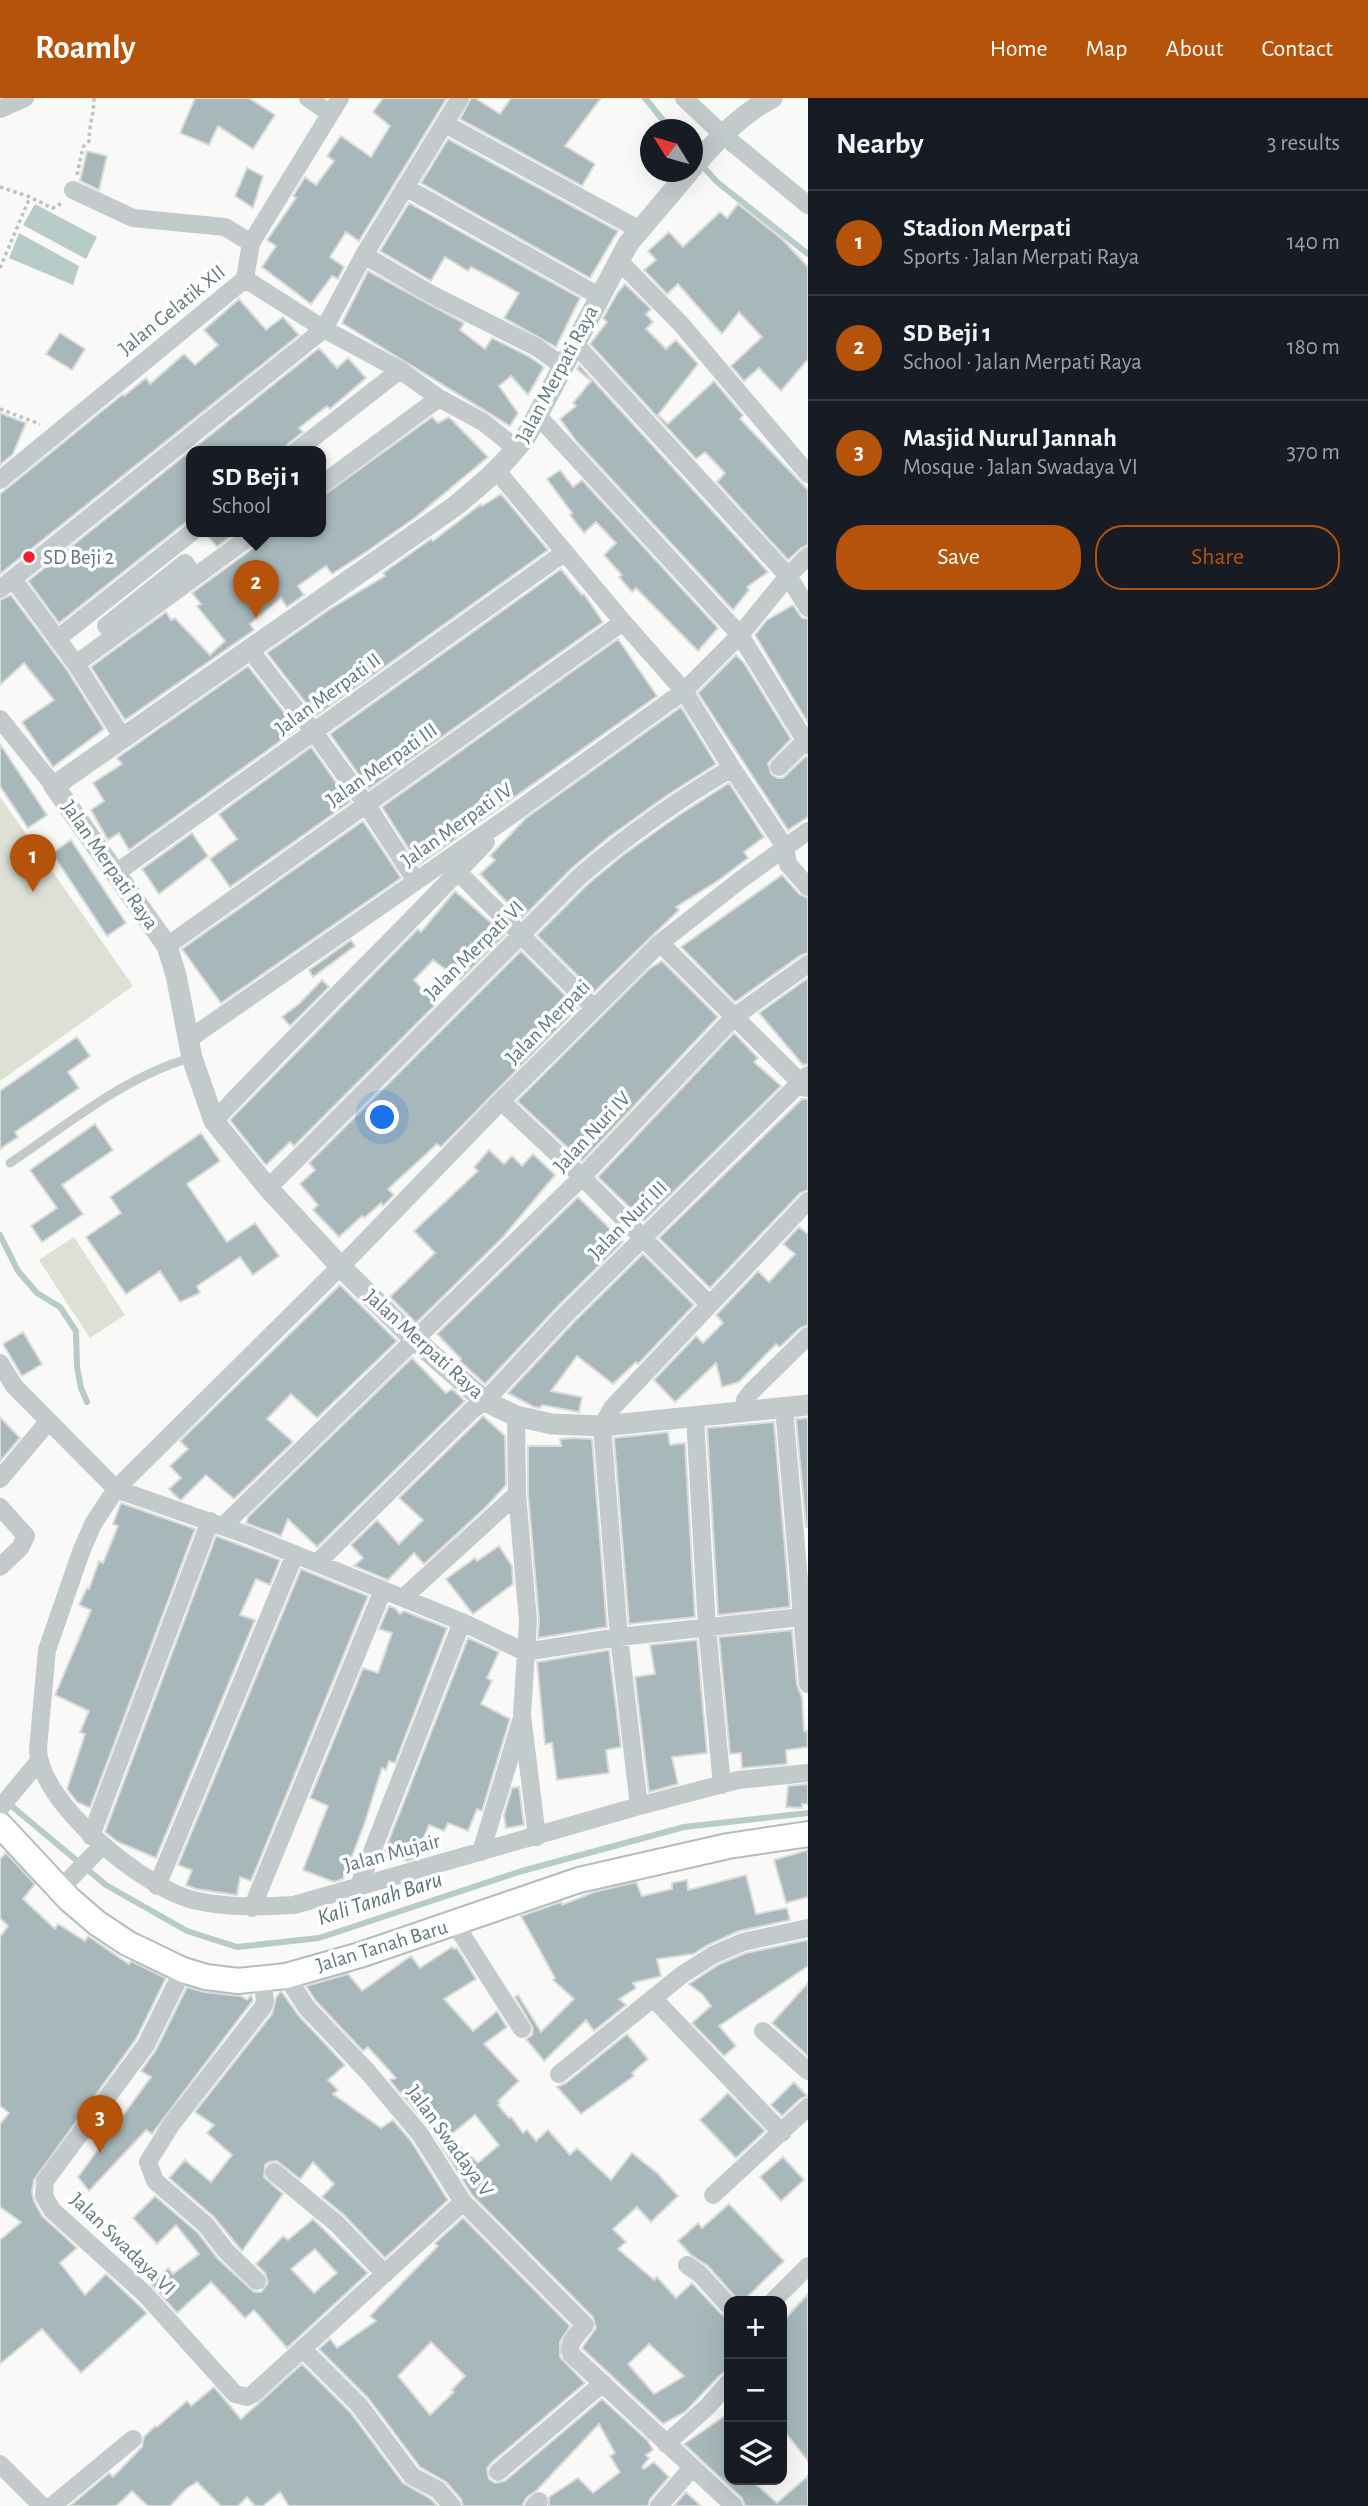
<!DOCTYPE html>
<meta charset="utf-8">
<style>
:root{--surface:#171b24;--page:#20242c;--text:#f1f3f6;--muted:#9ea1a6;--line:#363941;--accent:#b45309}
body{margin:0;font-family:"Alegreya Sans",sans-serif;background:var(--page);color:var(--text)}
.controls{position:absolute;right:21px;bottom:21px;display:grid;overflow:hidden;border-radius:14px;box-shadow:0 7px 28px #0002}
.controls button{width:63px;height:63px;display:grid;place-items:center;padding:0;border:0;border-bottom:2px solid var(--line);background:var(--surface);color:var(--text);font:35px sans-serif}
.compass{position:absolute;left:640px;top:21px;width:63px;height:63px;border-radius:50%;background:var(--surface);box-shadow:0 7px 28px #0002;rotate:307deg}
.you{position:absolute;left:383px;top:1020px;width:24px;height:24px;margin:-18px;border:5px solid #fff;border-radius:50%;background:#1a73e8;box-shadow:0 0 0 10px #1a73e833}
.badge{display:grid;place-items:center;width:46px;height:46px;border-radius:50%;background:var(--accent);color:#fff;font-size:23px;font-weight:700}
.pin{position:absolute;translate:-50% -58px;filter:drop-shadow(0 2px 4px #0008)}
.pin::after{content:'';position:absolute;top:37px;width:24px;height:21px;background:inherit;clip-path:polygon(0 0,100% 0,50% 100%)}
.popup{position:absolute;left:186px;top:348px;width:140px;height:91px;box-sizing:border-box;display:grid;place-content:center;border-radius:14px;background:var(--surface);filter:drop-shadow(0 2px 5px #0005);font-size:23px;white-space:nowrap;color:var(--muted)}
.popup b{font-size:26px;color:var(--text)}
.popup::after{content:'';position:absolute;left:50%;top:100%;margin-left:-14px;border:14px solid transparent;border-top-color:var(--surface)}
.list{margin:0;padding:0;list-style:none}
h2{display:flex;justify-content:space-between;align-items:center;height:91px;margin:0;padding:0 28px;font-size:30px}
h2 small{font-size:23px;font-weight:400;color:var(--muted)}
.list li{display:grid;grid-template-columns:46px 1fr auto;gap:21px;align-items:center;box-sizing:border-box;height:105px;padding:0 28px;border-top:2px solid var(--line)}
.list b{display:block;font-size:26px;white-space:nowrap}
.list p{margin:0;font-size:23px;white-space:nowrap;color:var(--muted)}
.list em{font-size:23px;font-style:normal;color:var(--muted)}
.actions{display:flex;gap:14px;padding:21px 28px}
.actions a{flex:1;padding:16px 0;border:2px solid var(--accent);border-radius:28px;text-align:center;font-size:24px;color:var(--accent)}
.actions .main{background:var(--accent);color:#fff}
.icon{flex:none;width:38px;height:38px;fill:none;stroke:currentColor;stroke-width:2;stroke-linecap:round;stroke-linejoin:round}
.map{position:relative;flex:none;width:808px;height:2408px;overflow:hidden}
header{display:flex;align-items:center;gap:42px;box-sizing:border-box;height:98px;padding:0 35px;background:var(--accent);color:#fff}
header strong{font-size:33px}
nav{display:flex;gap:38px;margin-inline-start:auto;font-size:24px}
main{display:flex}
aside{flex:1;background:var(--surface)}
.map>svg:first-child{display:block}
.green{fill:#dce0d5}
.water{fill:#b7cbc9}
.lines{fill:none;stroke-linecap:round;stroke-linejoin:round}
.stream{stroke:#b7cbc9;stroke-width:6}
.building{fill:#a8b8ba;stroke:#dbdbd9;stroke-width:2;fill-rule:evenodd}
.secondary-casing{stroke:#b2bdbf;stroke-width:28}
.path{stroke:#bcc2c3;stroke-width:3.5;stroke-dasharray:3.5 3.5;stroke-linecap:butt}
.service{stroke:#c2cacb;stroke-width:9}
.minor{stroke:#c2cacb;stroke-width:18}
.tertiary{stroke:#c2cacb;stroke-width:21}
.secondary{stroke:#fff;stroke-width:24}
.poi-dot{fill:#f31d30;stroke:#fff;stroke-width:2.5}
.labels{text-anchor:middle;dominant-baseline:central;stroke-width:7;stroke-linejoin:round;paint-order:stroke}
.street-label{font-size:21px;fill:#5e7a7f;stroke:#fff}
.poi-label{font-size:21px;fill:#5e7a7f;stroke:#fff;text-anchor:start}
.water-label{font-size:23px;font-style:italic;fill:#587675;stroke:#fff}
</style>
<header>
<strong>Roamly</strong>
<nav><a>Home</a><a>Map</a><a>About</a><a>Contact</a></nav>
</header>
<main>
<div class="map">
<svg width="808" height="2408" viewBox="0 0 808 2408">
<rect width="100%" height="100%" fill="#f9f9f7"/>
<path class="green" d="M0,699L133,888L0,983Z
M74,1139L125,1217L90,1240L39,1162Z"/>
<path class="water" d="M35,106L97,139L86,161L23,127Z
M19,135L79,168L73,187L9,160Z"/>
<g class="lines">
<path class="stream" d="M645,0L671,32
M700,65L717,84L808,156
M0,1137L18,1173L37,1195L60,1209L76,1233L77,1269L81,1290L87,1304
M8,1705L106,1787L187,1833L237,1849L319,1840L522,1773L684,1729L808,1715"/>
</g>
<path class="building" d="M195,0H249L275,17L253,51L218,28L209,47L180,35Z
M383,0H447L359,143L346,134L330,159L344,169L338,181L332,178L311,206L262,169L276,148L267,142L296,100L293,98L305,79L316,87L334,63L327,58L341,38L371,59L390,28L373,14Z
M471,0H475L500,16L511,0H601L565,48L595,66L582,88L460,21Z
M448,41L618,133L590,180L421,85Z
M87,53L107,58L99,92L80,83Z
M247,70L263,78L253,110L235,98Z
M409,105L580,200L556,249L504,220L519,195L492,180L471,169L468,173L445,159L431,183L380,153Z
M738,106L782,141L808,169V261L781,293L759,270L744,283L731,268L762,239L739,214L722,236L678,186L667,196L644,172L656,162L648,153L669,134L683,149L720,114L727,120Z
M368,173L464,225L460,232L485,251L492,240L530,259L544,269L528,297L511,278L499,288L518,315L510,328L342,225Z
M625,186L651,211L646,216L653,224L646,231L666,251L676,242L698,266L658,317L668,326L714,283L743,317L740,321L808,392V447L801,450L788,462L717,384L725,375L705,354L696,361L590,246L607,224L603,220L618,194Z
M239,201L266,232L283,219L299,237L0,476V396L123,296L124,298L146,280L150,286L184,256L195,267L218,247L204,232Z
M60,235L85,251L72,272L46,256Z
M319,250L337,270L348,260L366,280L330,311L327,308L299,330L303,334L288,346L284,354H191V423L185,425L59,525L28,483Z
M579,267L768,474L747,489L749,492L733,512L577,344L560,321L576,308L573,305L591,283L577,271Z
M0,315L26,325L13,356L0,367Z
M432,319L438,325L449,319L488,359L416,419L366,454L332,476L326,468L298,488L304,497L287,509L281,500L250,526L254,532L125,622L91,569L166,514L171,522L175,520L210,557L225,543L197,508L201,506L192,495L263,443L267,434H321V399Z
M560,372L573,389L582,382L718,530L698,553L636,490L632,494L619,479L622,477L604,457L616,445L596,424L584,435L570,417L572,415L547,381Z
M501,396L548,452L316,618L267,555L330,511L385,478L383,475L431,441L433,443L481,406L482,408Z
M205,434H236L217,449Z
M561,471L582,497L584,496L603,524L369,691L330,636Z
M11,497L67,572L104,631L53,669L22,624L54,602L24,565L0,587V502Z
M793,507L802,520L808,521V625L755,537L767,522Z
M618,541L657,598L419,767L382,709Z
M736,557L744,565L791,641L768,665L771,676L777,680H783L806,658L808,660V719L788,732L698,595Z
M248,568L297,631L129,752L119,735L108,742L91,712L104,703L93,685L122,666L117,660Z
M681,609L716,666L666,698L609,739L572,770L522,820L480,776L495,762L490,758L526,720Z
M0,646L47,717L28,730L0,688Z
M311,649L350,704L230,789L210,761L237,741L219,716Z
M729,685L764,739L744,754L748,760L719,782L676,809L679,812L594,894L537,837L588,786L623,757L679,717Z
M363,723L401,780L221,905L182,851Z
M192,735L208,758L159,796L142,771Z
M71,742L126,825L107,838L52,755Z
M782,777L799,796L808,800V855L801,857L735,904L681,849Z
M455,793L505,837L460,882L433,862L414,882L436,906L294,1048L290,1044L266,1067L230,1022L418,831L421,834Z
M351,842L355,848L313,879L309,872Z
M521,853L578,910L441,1049L437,1046L388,1091L394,1097L383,1108L381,1105L364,1120L362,1118L339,1139L313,1112L318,1107L300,1086L315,1072L309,1065Z
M662,863L718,919L582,1063L517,1003L649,871Z
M808,880V966L803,967L759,915Z
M322,882L329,889L290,928L282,919L300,905Z
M734,935L758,960L754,964L781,988L644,1123L598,1079Z
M77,939L90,958L68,974L79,990L15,1034L18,1039L0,1051V993Z
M802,1001H808V1092L800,1095L710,1190L659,1140Z
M95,1026L113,1052L62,1087L83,1116L42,1144L31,1128L57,1110L30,1072Z
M201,1035L220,1063L187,1086L227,1144L255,1125L279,1158L253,1177L240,1159L197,1188L200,1195L180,1204L160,1173L126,1196L86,1139L121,1115L110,1099Z
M489,1052L504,1066L512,1058L522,1068L533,1056L555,1077L503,1139L416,1225L390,1199L435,1155L414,1133L478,1073L474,1069Z
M578,1099L623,1144L558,1208L485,1286L460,1263L461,1261L437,1236Z
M799,1129L808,1136V1227L800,1230L780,1249L776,1246L739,1284L722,1289L716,1265L675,1304L654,1282L696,1238L703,1245L723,1225L716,1217L758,1173L769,1184L795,1156L783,1146Z
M643,1156L694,1207L638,1266L636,1264L613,1286L577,1258L551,1293L582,1299L579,1314L542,1307L540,1310L534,1309L508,1295L574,1224Z
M340,1187L397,1243L317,1320L291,1296L267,1321L293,1344L234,1401L206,1377L181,1402L179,1401L169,1391L181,1380L170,1368L188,1351L180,1343Z
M23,1234L42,1266L22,1278L3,1246Z
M412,1260L446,1295L452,1291L465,1303L317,1449L288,1421L281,1438L246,1425L248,1419Z
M483,1318L505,1338L506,1387L485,1410L424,1466L414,1455L388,1482L354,1468L363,1460L351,1447L377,1422L399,1446L423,1422L399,1400Z
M0,1319L20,1340L0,1363Z
M808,1320V1429H806L796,1321Z
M774,1324L790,1509L718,1517L707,1330Z
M668,1334L670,1347L685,1345L695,1519L629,1526L614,1340Z
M573,1340L592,1341L607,1529L538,1540L539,1522L528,1395V1348H561L560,1341Z
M121,1405L195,1431L90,1710L77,1704L67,1691L85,1636L80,1634L89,1613L55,1597L91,1512L79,1507L87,1490L89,1491L99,1463L103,1465L118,1428L113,1426Z
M216,1438L280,1462L270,1487L256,1481L240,1517L255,1522L156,1760L118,1744L105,1734Z
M499,1448L512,1468L513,1486L473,1516L446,1481L475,1460L477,1463Z
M301,1471L368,1498L251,1783L240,1779L237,1797L196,1791L186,1787L192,1772L178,1767Z
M389,1508L395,1510L400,1516L404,1513L447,1530L395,1665L389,1663L386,1672L382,1670L364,1727L343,1781L334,1784L303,1772L328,1708L310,1700L363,1570L378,1575L392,1535L379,1531Z
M792,1532L797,1587L802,1599L804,1633H807L808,1649L786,1652L787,1666L742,1670L741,1655L730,1656L719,1539Z
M468,1540L499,1554L487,1580L492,1583L481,1606L510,1621L482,1713L477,1711L468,1733L448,1725L444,1733L429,1727L416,1760L407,1763L384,1755Z
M697,1542L707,1655L672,1659L678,1686L649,1694L635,1579L655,1576L650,1547Z
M609,1552L621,1649L606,1652L609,1675L557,1682L552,1645L545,1646L537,1564Z
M808,1686V1706H802V1710L786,1709L788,1688Z
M519,1689L524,1727L506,1730L504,1717L512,1690Z
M808,1752V1799L786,1805L774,1762Z
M6,1755L35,1786L23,1801L55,1831L58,1826L85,1843L88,1838L129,1866L131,1863L166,1880L136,1941L34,2082L32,2094L34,2103L42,2118L77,2150L60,2165L85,2197L106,2176L147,2215L81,2275L42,2231L0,2266V2142L21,2124L0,2109V2026L9,2015L0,2008V1839L8,1828L0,1820V1761Z
M746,1777L756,1816L787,1810L790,1822L739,1833L708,1847L693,1856L657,1861L661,1878L633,1885L636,1890L619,1901L626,1907L594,1933L586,1922L544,1963L526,1941L532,1937L533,1930L515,1899L518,1897L541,1934L574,1901L553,1882L555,1880L521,1818L561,1804L562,1807L594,1794L636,1784L642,1798L672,1791V1785L687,1782L688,1792Z
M808,1842V1868L719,1928L736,1948L724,1958L692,1925L711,1908L702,1896L689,1886L718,1867L746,1855Z
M452,1849L454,1851L457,1850L476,1881L444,1901L473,1933L497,1913L507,1929L484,1946L519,1983L498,2003L500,2005L498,2007L509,2020L511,2019L523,2035L527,2032L536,2043L548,2032L570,2057L577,2050L611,2082L632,2055L657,2075L678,2098L651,2124L637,2109L613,2131L626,2144L618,2151L654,2182L657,2179L676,2200L692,2185L721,2216L729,2219V2272L720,2277L685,2314L663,2326L582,2250L596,2230L593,2219L472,2097L430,2030L391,1984L390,1982L396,1980L368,1949L363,1953L316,1903L306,1888L348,1876L362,1893L411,1858L420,1870ZM475,2017L499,2047L478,2065L449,2038ZM649,2246L684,2278L654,2296L628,2266Z
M808,1885V1958L772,1925Z
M187,1889L204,1894L241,1898L247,1902L251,1897L253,1902L152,2036L146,2032L89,2093L78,2079L151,1979L141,1973L156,1952Z
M281,1893L299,1918L345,1967L328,1982L338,1992L333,1996L381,2030L393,2022L411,2043L448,2102L385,2160L344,2117L322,2099L334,2086L313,2064L300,2081L277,2063L269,2064L265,2067L264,2079L283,2096L242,2153L214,2119L169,2080L185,2062L211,2084L232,2057L207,2035L214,2027L195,2014L272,1916L276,1900Z
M627,1936L648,1961L632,1975L634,1978L581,2016L557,1989L566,1985Z
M794,1984L807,1998L800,2001L782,2018L771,2007Z
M728,1995L765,2033L736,2060L700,2022Z
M783,2059L804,2082L781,2103L760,2079Z
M155,2098L198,2135L218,2161L254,2194H261L268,2185L265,2175L256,2166L283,2138L288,2142L313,2121L368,2175L287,2250L254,2212L245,2220L211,2184L177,2215L151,2186L168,2170L173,2176L199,2156L176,2127L157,2146L133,2120ZM315,2151L337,2175L314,2195L291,2171Z
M729,2106L784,2163L743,2203H739L708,2168L691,2157L678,2143L698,2125L702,2130Z
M463,2120L570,2228L560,2244V2259L585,2285L491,2365L487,2371L489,2381L495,2385L505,2383L602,2301L648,2343L653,2352L646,2357L649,2360L642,2369L644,2371L654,2364L669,2379L650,2401L648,2408H549V2399L578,2380L593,2395L620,2374L610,2358L615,2355L599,2326L537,2392L526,2400L522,2408H463L461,2401L446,2384L420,2369L368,2300L319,2251L330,2241L337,2250L376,2223L370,2218L438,2148L435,2145ZM431,2244L465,2278L452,2292L454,2294L430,2317L398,2278Z
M808,2196V2363L782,2330V2224Z
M302,2266L350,2314L403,2385L431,2401L437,2408H289L280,2394L263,2408H255L247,2399L238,2408H221L197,2384L186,2391L170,2408H148L132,2393L116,2408H70L109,2375L113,2379L142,2349L144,2339L155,2328L157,2329L187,2303L191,2308L214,2289L241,2321Z
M729,2315V2382H751L777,2405L808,2378V2408H745L742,2400L684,2346Z
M686,2394L701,2408H674Z"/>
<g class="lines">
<g class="secondary-casing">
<path id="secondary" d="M0,1727L69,1801L97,1825L127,1845L183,1872L206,1879L238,1883L286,1878L360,1857L579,1782L728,1748L808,1736"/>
</g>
<path class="path" d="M77,77L83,49L89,43C89,27 94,16 94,0
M0,89L30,99L52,110L57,109L62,104
M0,170L30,99
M0,311L40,326"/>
<path class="service" d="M10,1065C67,1027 124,979 190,960"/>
<path class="minor" d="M308,0L329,15
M684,0L723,37L808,107
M0,11L25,0
M445,26L638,131
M405,89L599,198
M73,92L133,120L225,129L251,145
M364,157L429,195L536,249L563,268
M618,162L680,225L808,376
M245,181L324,231L400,272L439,300L483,324L517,351
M576,247L788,478L808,510
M538,318L740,537L808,647
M295,354L400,272
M497,373L623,524L684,593L732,670L785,749L788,766L808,789
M0,382L245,181L251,145L340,0
M321,387L439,300
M13,481L76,566L123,640
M0,491L324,231L364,157L460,0
M106,528L185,465L195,479
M57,541L192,434
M250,552L314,634L366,706L416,783
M76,566L256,434
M0,621L54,688
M779,669L808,640
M808,733L739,783L660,845L501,1003L356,1153L116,1391L93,1426L81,1454L47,1552L38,1651C39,1705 144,1790 193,1802C226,1810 260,1809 294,1807L639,1708L738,1682L808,1675
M458,774L594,910
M116,775L565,454
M660,845L806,990
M167,848L623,524
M189,941L510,718L684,593L740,537L788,478L808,458
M501,1003L582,1079L709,1206
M214,1023C303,928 397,839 486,744
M268,1090L580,778C628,737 677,702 732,670
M0,1265L14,1288L116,1391L250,1438L462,1524L525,1554
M784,1310L808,1586
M743,1313L745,1302L752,1293L808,1238
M516,1318L517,1396L528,1523L522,1617L537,1739
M695,1318L707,1530L722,1687
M0,1381L48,1324
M0,1409L26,1438L20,1450L0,1469
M223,1428L582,1079L734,919L808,866
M317,1465L472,1312L485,1303L566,1216L808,977
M403,1500L517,1396
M525,1554L619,1539L802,1519
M639,1708L619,1539L602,1328L612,1310L808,1103
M0,1710L39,1663
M91,1738L210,1423
M481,1754L521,1623
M359,1787L462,1524
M157,1788L295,1456
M60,1791L102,1748
M252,1810L383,1492
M455,1826L522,1931
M183,1872L146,1947L45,2083L44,2098L52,2112L145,2196L235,2296L247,2299L253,2296L463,2104
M286,1878L307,1910L367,1973L420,2036L463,2104L585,2227C579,2235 566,2245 571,2256L734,2408
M653,1900L782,2035
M763,1933L808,1973
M559,1976L683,1876L713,1857L743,1844L808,1830
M274,2074L336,2125L385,2176
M713,2097L808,2009
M687,2167L700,2176L729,2208
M257,2183L226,2153L206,2127L155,2083L148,2064L171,2027L263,1909L265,1903L262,1881
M773,2203L808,2168
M303,2251L359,2307L412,2378L438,2392L452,2408
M666,2346L708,2308L729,2284
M0,2366L42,2408
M498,2374L603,2285
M52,2408L133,2341
M534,2408L539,2403
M659,2408L691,2371"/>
<path class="tertiary" d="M692,70C715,44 741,16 772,0
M689,74L628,146L528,335C507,365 482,386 454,409L54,688L167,848L176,877L192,960L214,1023L268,1090L340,1168L415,1242L485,1303L516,1318L552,1326L602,1328L808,1307"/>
<use href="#secondary" class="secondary"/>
</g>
<circle class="poi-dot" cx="29" cy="459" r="7"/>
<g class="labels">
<g class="street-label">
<text transform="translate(172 212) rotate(-39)">Jalan Gelatik XII</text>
<text transform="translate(557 276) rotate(-62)">Jalan Merpati Raya</text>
<text transform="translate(328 596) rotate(-36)">Jalan Merpati II</text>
<text transform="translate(382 667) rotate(-35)">Jalan Merpati III</text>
<text transform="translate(457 727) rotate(-35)">Jalan Merpati IV</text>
<text transform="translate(110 767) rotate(55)">Jalan Merpati Raya</text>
<text transform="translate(474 852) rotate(-45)">Jalan Merpati VI</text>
<text transform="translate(548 924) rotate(-45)">Jalan Merpati</text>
<text transform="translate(592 1034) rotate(-47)">Jalan Nuri IV</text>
<text transform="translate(628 1122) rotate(-45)">Jalan Nuri III</text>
<text transform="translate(424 1246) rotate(42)">Jalan Merpati Raya</text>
<text transform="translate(392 1755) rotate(-15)">Jalan Mujair</text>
<text transform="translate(382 1848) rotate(-17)">Jalan Tanah Baru</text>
<text transform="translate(450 2043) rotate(54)">Jalan Swadaya V</text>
<text transform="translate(123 2146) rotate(44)">Jalan Swadaya VI</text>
</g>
<g class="poi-label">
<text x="43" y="459">SD Beji 2</text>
</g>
<g class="water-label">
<text transform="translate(380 1801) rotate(-18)">Kali Tanah Baru</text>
</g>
</g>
</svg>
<div class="controls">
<button>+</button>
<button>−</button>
<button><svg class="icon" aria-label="layers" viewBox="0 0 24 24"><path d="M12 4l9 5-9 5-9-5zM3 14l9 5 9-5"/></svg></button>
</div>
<svg class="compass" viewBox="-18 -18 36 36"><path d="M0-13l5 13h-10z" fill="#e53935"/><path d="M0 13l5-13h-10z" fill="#9ea1a6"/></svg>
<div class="you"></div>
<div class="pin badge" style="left:33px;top:794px">1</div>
<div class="pin badge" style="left:256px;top:520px">2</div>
<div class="popup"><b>SD Beji 1</b>School</div>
<div class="pin badge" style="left:100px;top:2055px">3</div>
</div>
<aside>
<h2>Nearby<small>3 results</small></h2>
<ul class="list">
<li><span class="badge">1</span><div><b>Stadion Merpati</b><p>Sports · Jalan Merpati Raya</p></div><em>140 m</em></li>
<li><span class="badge">2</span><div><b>SD Beji 1</b><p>School · Jalan Merpati Raya</p></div><em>180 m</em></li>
<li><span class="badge">3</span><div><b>Masjid Nurul Jannah</b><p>Mosque · Jalan Swadaya VI</p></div><em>370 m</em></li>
</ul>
<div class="actions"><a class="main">Save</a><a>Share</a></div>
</aside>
</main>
